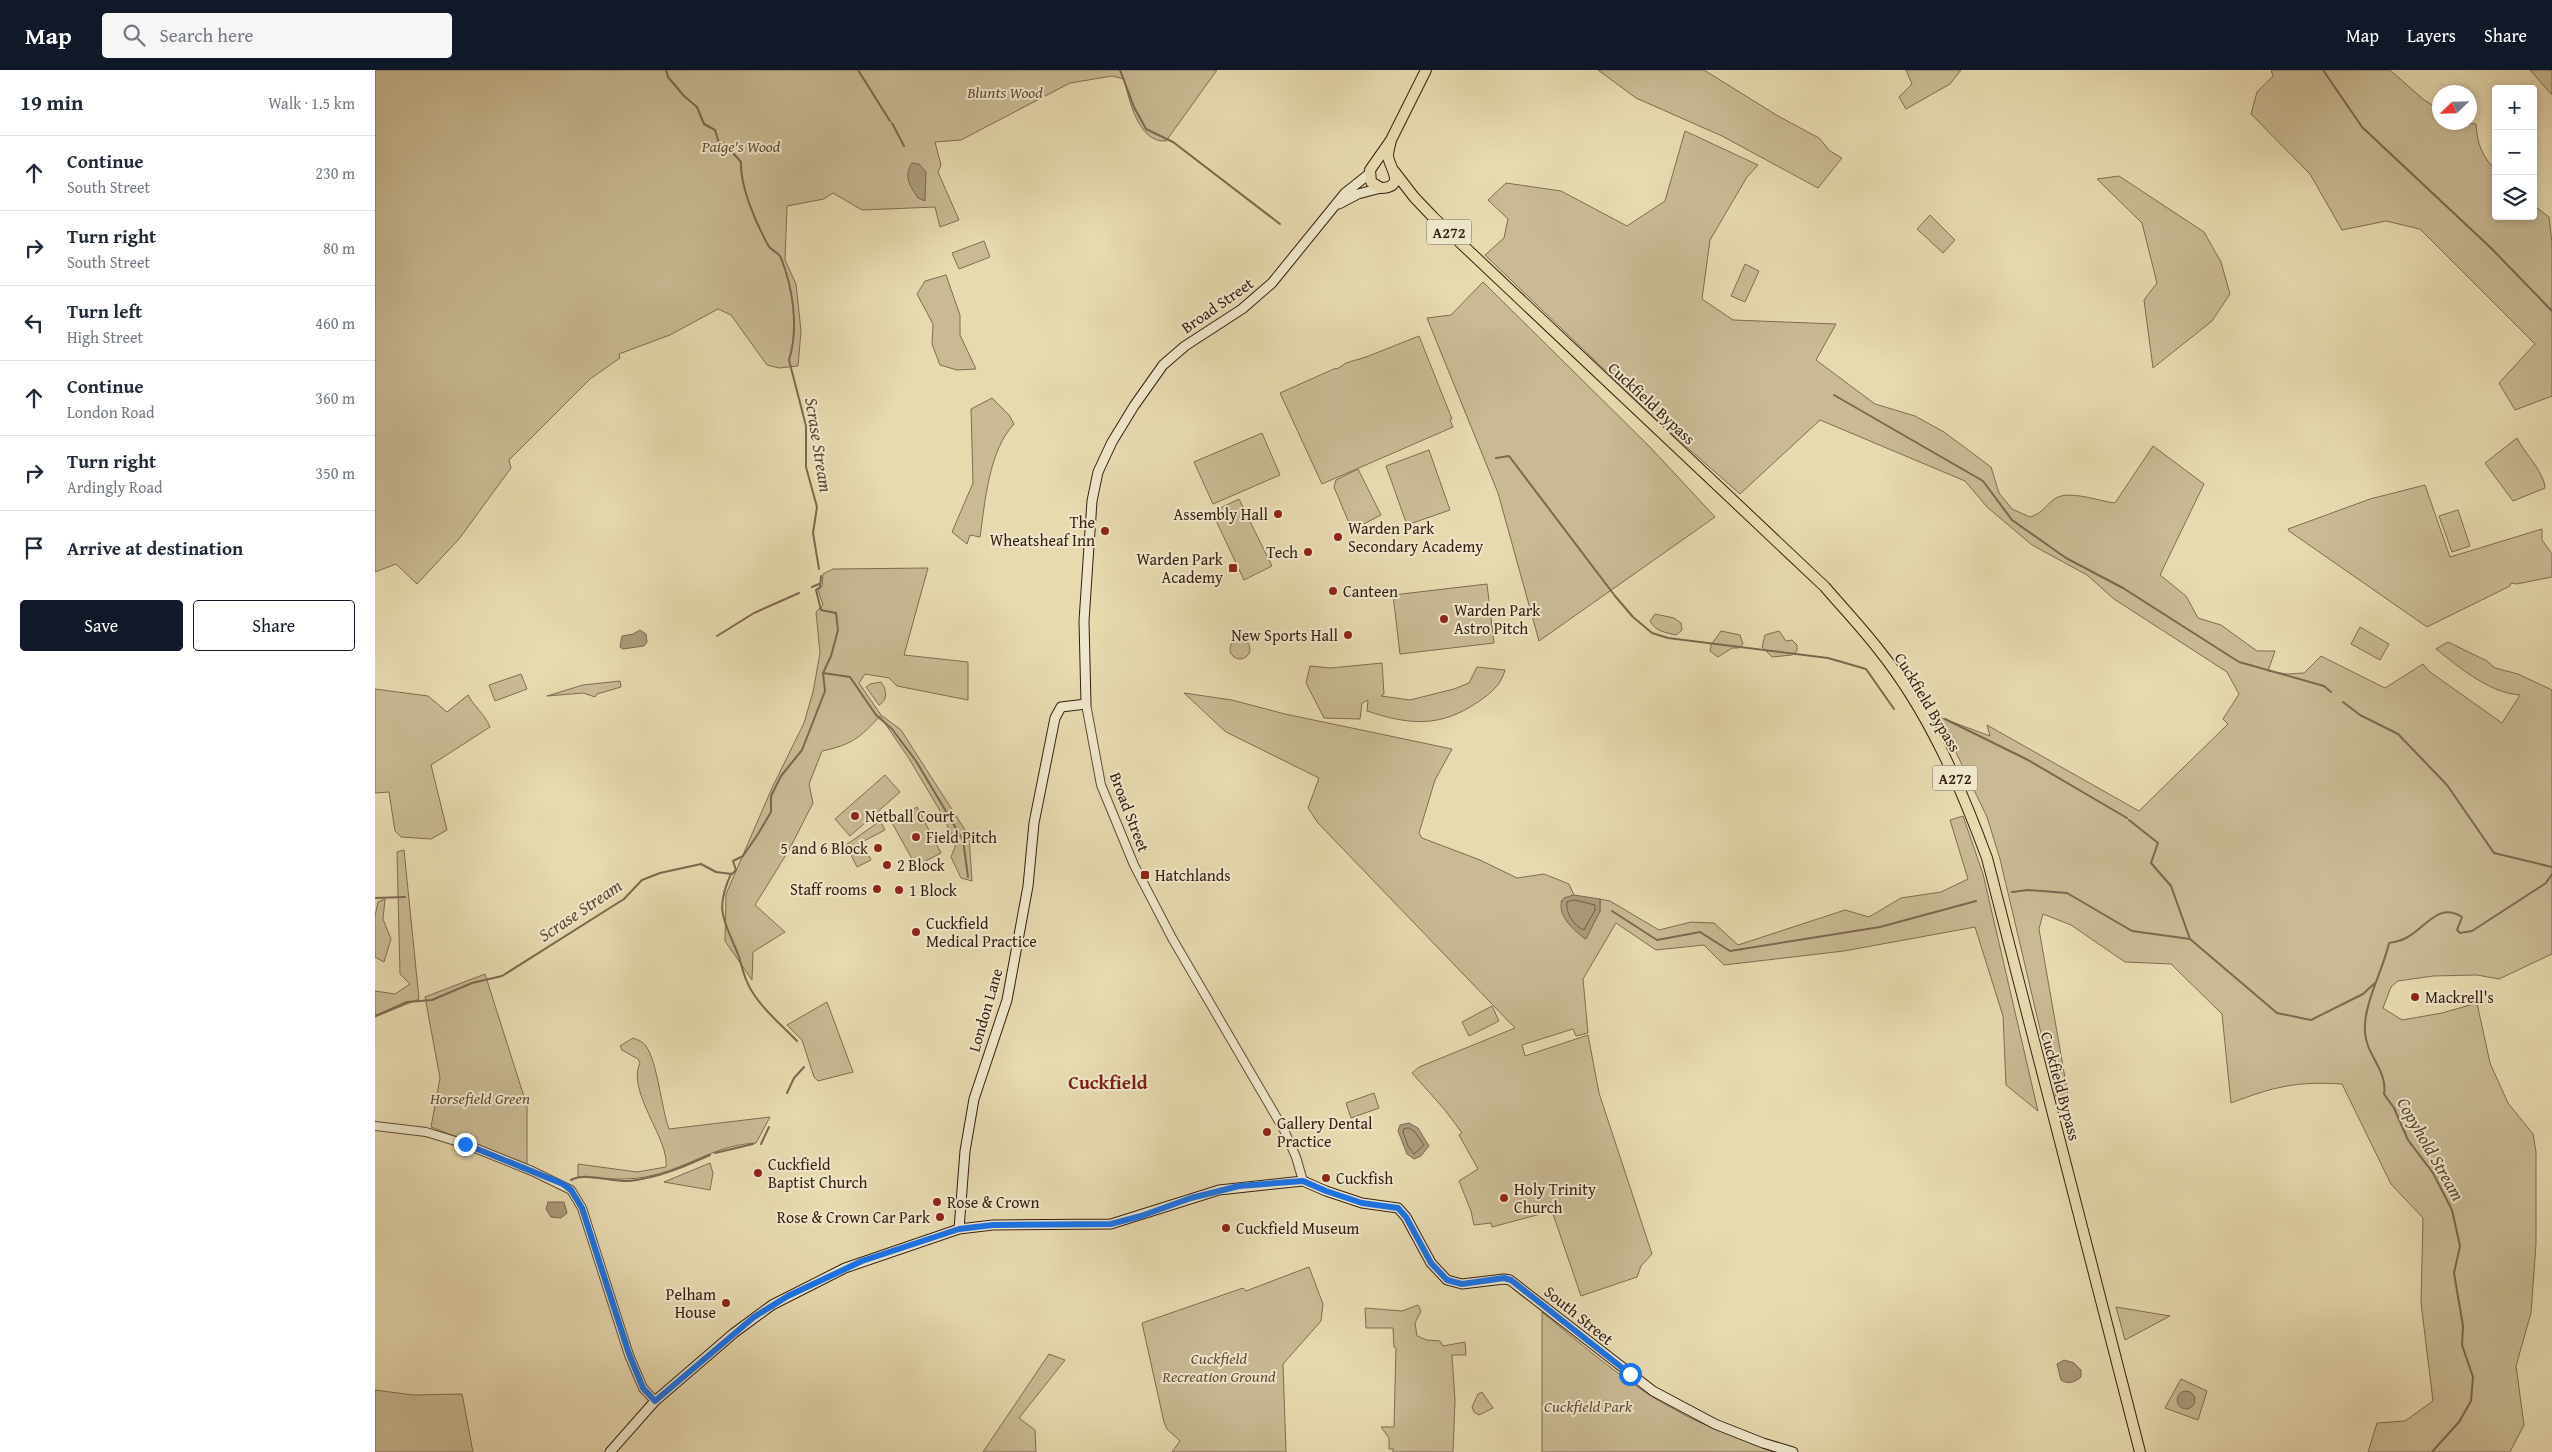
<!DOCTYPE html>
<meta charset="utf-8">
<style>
:root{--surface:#fff;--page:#f6f6f7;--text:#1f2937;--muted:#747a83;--line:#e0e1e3;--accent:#111827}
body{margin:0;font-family:"Gentium Book Plus",serif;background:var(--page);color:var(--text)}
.controls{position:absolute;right:15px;top:15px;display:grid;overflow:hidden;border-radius:5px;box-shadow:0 2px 8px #0003}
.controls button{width:45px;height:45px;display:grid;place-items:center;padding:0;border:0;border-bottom:1px solid var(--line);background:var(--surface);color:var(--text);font:25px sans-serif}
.compass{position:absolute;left:2057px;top:15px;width:45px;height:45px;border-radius:50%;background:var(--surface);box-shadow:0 2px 8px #0003;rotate:247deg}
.stop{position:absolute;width:15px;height:15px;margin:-11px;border:4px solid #1a73e8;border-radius:50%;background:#fff}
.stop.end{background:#1a73e8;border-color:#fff;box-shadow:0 1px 5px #0008}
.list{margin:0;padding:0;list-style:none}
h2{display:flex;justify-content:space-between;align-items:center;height:65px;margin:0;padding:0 20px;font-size:21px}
h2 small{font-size:16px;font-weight:400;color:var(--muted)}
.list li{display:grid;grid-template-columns:32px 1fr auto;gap:15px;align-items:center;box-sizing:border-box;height:75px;padding:0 20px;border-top:1px solid var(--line)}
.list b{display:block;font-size:19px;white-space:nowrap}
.list p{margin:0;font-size:16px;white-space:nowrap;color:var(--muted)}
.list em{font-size:16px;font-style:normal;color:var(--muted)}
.actions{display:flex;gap:10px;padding:15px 20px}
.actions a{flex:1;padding:11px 0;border:1px solid var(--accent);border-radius:5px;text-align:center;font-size:18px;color:var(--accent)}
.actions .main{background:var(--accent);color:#fff}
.icon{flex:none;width:28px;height:28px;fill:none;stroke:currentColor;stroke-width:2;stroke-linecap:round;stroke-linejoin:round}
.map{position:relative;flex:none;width:2177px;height:1382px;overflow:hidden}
header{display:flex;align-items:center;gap:30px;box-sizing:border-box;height:70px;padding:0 25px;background:var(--accent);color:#fff}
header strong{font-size:24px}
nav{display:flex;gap:28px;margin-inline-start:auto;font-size:18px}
.search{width:350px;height:45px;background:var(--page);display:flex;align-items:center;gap:12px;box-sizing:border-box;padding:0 18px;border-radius:5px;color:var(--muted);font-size:19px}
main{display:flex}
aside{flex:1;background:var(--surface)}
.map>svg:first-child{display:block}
.green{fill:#c9ba94;stroke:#7e6c52}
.water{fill:#aa9a79;stroke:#7b684f}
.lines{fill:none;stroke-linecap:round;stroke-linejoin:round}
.shore{stroke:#6f5c45;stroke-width:1}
.stream{stroke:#7b684f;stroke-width:2}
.tertiary-casing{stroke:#614c38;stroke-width:10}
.secondary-casing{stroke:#341d11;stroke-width:11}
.trunk-casing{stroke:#341d11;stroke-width:12}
.tertiary{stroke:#efe7cb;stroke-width:8}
.secondary{stroke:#efe7cb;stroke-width:9}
.trunk{stroke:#e7daaf;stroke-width:10}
.route{stroke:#1a73e8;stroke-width:6}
.poi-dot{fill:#8f2418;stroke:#efe7cb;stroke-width:2}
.labels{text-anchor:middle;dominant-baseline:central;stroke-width:4;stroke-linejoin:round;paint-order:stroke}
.shield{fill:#efe7cb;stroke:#6c5a49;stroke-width:1}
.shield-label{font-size:15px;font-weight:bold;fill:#341d11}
.park-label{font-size:16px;font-style:italic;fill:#614c38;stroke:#efe7cb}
.street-label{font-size:16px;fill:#341d11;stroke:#efe7cb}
.poi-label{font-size:16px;fill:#341d11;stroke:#efe7cb;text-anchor:start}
.water-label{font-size:18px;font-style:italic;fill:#5d4935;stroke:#efe7cb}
.quarter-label{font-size:19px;font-weight:bold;fill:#7a1f14;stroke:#efe7cb}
</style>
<header>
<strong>Map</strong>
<div class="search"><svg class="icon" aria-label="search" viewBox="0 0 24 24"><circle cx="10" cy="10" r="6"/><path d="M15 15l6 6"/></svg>Search here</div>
<nav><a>Map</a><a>Layers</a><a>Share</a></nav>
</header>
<main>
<aside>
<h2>19 min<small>Walk · 1.5 km</small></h2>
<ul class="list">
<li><svg class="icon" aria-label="ahead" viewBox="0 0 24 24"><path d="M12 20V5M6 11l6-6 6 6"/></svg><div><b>Continue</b><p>South Street</p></div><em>230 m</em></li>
<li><svg class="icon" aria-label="right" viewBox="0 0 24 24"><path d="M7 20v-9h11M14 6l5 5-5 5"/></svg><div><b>Turn right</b><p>South Street</p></div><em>80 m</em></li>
<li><svg class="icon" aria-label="left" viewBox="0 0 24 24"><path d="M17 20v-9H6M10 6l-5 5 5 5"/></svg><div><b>Turn left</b><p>High Street</p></div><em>460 m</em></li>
<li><svg class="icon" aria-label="ahead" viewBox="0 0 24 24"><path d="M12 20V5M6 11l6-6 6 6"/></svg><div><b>Continue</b><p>London Road</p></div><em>360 m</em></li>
<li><svg class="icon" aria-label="right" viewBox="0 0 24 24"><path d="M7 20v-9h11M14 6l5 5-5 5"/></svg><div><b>Turn right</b><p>Ardingly Road</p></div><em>350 m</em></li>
<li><svg class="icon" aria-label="arrive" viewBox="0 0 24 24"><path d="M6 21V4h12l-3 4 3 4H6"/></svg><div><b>Arrive at destination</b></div></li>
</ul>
<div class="actions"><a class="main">Save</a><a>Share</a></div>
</aside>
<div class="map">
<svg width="2177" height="1382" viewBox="0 0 2177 1382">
<rect width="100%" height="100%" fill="#e7daaf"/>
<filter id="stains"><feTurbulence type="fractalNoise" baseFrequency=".004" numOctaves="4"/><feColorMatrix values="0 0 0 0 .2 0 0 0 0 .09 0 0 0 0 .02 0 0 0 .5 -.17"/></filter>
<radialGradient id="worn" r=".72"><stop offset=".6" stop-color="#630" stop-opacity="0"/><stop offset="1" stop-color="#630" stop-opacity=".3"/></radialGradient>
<path class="green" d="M0,0H842L791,71C763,73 754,29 749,9L737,6L695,13L586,70L560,72L566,95L563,102L584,150L565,157L560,137L487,140L458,123L449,129L412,136L410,190L421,214L426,261L423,296L404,298L392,295L356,245L343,239L295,265L244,284L245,288L215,309L134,390L136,398L84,469L42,514L21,494L0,502Z
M1223,0H1329L1403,46L1444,68L1455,81L1467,88L1443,118L1347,66L1261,28Z
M1531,0H1586L1575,14L1531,39L1524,27L1537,14Z
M1896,0H2015L2049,30L2064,39V52L2101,54C2102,73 2107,87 2121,100V146H2158V135L2174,147L2177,173V326L2140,340L2124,313L2160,274L2045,159L2011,151L1967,160L1935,104L1876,44L1882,22L1898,6Z
M2155,0H2177V25Z
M1310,61L1383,95L1372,107L1335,170L1327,229L1358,250L1461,254L1441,290L1500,334L1540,346L1569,362L1616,397L1624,423L1637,439L1655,447C1669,443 1671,433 1683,427C1697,421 1724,431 1740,433L1778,376L1829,414L1785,505L1811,526L1823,548L1846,555L1882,581H1900L1893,601L1912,604L1929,603L1946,586L2010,618L2048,594L2055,602L2127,653L2145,625C2114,623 2084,597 2061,579L2073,572L2112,591L2120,598L2143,604L2177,620V884L2124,909L2102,905L2058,906L2023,911L2016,917L2008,938L2027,950L2067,943L2102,933L2115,993L2133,1033L2158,1064L2161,1082V1174L2156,1243L2141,1296L2149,1355L2135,1382H1993L2002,1353L2030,1351L2058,1331L2046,1233L2048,1148L2016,1114L1967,1014C1921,1011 1898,1017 1856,1033L1847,944L1796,894L1750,892L1696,855L1668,844L1664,859L1694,1031L1681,1027L1625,789L1612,747L1564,647L1615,666L1612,655L1764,741L1853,654L1848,649L1864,624L1852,602L1739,529L1712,505L1657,475L1612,437L1590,411L1445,350L1365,424L1291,359L1110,185L1129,168L1133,149L1113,130L1131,113L1186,121L1252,156L1290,131Z
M1744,106L1829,162L1846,192L1855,224L1837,251L1778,298L1769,230L1782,213L1767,153L1722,109Z
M1555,145L1580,170L1568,183L1542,159Z
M609,171L615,187L584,199L577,183Z
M1370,194L1384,201L1370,232L1356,226Z
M571,205L585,245V265L601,299L582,300L565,295L557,274L558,254L542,224L550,211Z
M1108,212L1276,378L1340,447L1164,571L1123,423L1052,248L1076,245Z
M1044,266L1077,349L1075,350L1078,357L947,414L905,323L961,298L962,299L971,293L991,287Z
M617,328L634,345L639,354C614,380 610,432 605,467L595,465L592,474L577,462L598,413L596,339Z
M887,363L905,405L838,434L819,392Z
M2142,368C2150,384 2169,402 2170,418L2138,431L2110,393Z
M1054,380L1075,440L1032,455L1011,396Z
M983,399L1006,445L977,460L959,417L961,410Z
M2050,415L2075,487L2167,459V470L2177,484V507L2142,514L2136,513L2135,516L2052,557L1914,461L1913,459L1995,429Z
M864,429L897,496L869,510L837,442Z
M2083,440L2095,476L2077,482L2064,446Z
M553,498L529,585L593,592V630L522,616L514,608L490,604L484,613L506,645L526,660L594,766L597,811L586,808L576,787L580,777V771L564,739L533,687L505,646C485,668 476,675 447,681L434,714L438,733L414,780L380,835L410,862L378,882L377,910L350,871L351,824L397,718L429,653L438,622L445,583L441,542L448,535L443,520L447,517L448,504L458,499Z
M1112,514L1119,573L1025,584L1018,525Z
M1280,544L1299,548L1306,553L1307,560L1301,565C1290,562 1281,562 1275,551Z
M1985,557L2014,574L2005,590L1976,574Z
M1346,561L1365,565L1368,574L1364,578H1357L1343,587L1335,581L1336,575Z
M1404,561L1411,571L1417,570L1422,575V581L1417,585L1397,587L1387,577L1390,565Z
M855 579a10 10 0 1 1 20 0a10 10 0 1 1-20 0Z
M1007,593L1009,624L1006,626L1035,630L1079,619L1094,613L1102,597L1130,600C1126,615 1116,623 1103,632C1065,658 1034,655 992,641L993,630L987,633L985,649L949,648L931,613L935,596L956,598Z
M146,604L152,619L120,631L114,615Z
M245,611L246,617L222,624L220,627L208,623L172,626L208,615Z
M506,612C512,620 513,630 504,635L491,617L495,614Z
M0,619L53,626L72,642L93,625C99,636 110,645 115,657L56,695L72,760L56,769L26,767L20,761L14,722L0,723Z
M809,623L857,630L910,644L1077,679L1060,710L1044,763L1047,768L1105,790L1142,808L1169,804L1194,814L1199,825L1186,831L1192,852L1210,869L1225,841V829L1235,831L1284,860L1316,852L1339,853L1363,875L1470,840L1494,847L1526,828L1566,822L1593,809L1575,750L1588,746L1608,804L1663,1041L1631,1015L1628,946L1600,857L1469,881L1349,895L1329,875L1281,880L1241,853L1208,909L1213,963L1201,966L1198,959L1147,975L1150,986L1213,965L1224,1023L1277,1184L1266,1196L1262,1207L1206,1226L1177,1141L1117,1157L1116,1153L1099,1155L1096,1141L1084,1111L1103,1099L1084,1065L1087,1063L1070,1040L1037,1003L1044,997L1140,958L943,753L933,738L944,708L851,662Z
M510,705L525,722L475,766L460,749Z
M542,737L566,783L541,796L516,751Z
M505,751L510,760L487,772L496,790L482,797L471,775Z
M29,780L44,929L0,947V921L20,924L35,914L25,904L22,782Z
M10,829L8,849L16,869L9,892L0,887V846L3,832Z
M110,904L152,1036V1094L56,1057L65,1008L50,927Z
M452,932L478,1002L443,1011L439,1007L427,970L412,955Z
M1117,936L1124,951L1094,966L1087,952Z
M258,968C263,970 267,971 271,976C283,994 286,1037 294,1059L395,1047L381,1073C341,1075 316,1096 279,1105C254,1112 228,1108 203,1107V1094L262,1102L291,1097C295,1070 251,1021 265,993L263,989L247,980L245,976Z
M999,1023L1004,1038L976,1048L971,1033Z
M335,1093L338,1103L335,1120L289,1112Z
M934,1197L948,1234L946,1251L908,1294L911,1382H797L805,1371L792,1359L789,1352L767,1253L868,1218L871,1221Z
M1043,1235L1046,1241L1040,1253L1042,1266L1052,1270L1065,1271L1068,1276L1090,1272L1091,1285H1077L1080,1330L1078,1382H1018V1379H1014V1368L1006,1357H1019L1021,1278L1019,1277L1018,1258H991L990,1238L1027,1241Z
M1741,1237L1795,1246L1750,1270Z
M1167,1242C1211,1278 1255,1317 1306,1343C1335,1359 1367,1368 1397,1382H1167Z
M674,1284L690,1290L644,1348L660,1360L661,1382H608Z
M1806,1309L1832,1321L1823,1350L1790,1338Z
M0,1320L38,1325L87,1324L98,1382H0Z
M1107,1322L1118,1338L1104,1345L1099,1342L1097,1337L1103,1324Z"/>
<path class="water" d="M537,93L544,94L551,102L550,131L543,128C535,116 528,106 537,93Z
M265,560L271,564L272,572L269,576L248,579L245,577L247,566L258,564Z
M1199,825L1225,829V841L1211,869C1200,862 1178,842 1189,828Z
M1034,1053L1043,1058L1054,1076L1046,1086L1039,1089L1032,1084L1023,1061L1025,1055Z
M173,1132H189L192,1143L186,1148L176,1147L171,1139Z
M1689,1290L1699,1293L1706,1300V1307C1700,1312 1693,1315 1686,1310L1682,1294Z
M1802 1330a9 9 0 1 1 18 0a9 9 0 1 1-18 0Z"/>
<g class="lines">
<path class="shore" d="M1200,830L1220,835V840L1209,860C1199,856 1190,843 1192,832Z
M1034,1058L1040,1062L1049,1075L1039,1084L1033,1076L1028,1062L1029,1059Z"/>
<path class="stream" d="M291,0L293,7L309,26L322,37L329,54L340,60L344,73L350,74L366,92C365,117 381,153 393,175C396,181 404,182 406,188C418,218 424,259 414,290L431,356V397L442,437L438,463L444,499
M483,0L515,51
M745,0L759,37L771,59L798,72L905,154
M1948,0L1987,57L2116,178L2177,241
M517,53L529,76
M1459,325L1608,411L1637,450L1691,488L1748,518L1864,592L1949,616L1956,622
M1121,388L1134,386L1240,526L1258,547L1277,563L1293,568L1453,588L1491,599L1519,639
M437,517L444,514
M342,566L379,543L424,523
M448,603L475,607L501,645L517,659L541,691L588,770L593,807
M1968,632L1985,645L2023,664L2072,715L2119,783L2177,797
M1570,649L1653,690L1752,748
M1754,750L1783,773L1776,793L1796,816L1815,869L1902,943L1936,950L1988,924L2000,913
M356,804C338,843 351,852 364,887C368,901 371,914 380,926C391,943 408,956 422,971
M1637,822L1653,820L1692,823L1757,861L1815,869
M0,828L30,827
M1237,841L1282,870L1325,862L1355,881L1505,857L1601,831
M0,946L32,932L57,930L97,913L127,906L249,829L267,810L285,803L326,794L341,802L357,804L361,800L358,791L368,786L383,764L396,742V726L406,706L427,680L450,621L448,603L456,586L463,560L461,543L446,540L441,520L445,517L446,506
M412,1023L419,1008L429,997
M386,1074L394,1057
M340,1083L378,1074
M196,1110C212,1102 236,1112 254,1111C283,1108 308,1097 335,1085
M2057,1382L2084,1352L2096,1331L2098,1307L2087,1275L2088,1256L2079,1203L2085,1176L2077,1140L2058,1103L2033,1070L2019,1038L2009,1024C2013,1001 1991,985 1990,962C1988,934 2008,901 2014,873C2019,872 2025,871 2029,869C2050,860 2062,831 2087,847L2082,860L2085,863L2097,861L2171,813L2177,804"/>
<g class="tertiary-casing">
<path id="tertiary" d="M711,634L726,715L759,795L797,868L909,1060L921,1087L928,1111
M0,1056L51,1062L90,1074L157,1101L196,1120L207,1138L254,1285L268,1318L280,1331"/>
</g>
<g class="secondary-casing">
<path id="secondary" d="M964,134L983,124L1006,118
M584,1159L590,1081L599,1029L632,930L653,816L659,753L680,648L686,637L711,634L709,551L717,431L723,402L737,372L759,336L788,295L810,276L867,239L897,213L970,123L994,104
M235,1382L280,1331L359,1263L397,1235L470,1198L584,1159L618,1155L736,1154L844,1120L928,1111L951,1121L987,1133L1023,1138L1031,1147L1056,1193L1072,1210L1087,1214L1129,1209L1135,1210L1278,1321L1340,1354L1388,1373L1418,1382"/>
</g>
<g class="trunk-casing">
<path id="trunk" d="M1016,70C1015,75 1013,81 1013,86C1014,97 1032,117 1006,118L996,112L995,100L1016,70L1051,0
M1019,101L1039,127L1058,147L1450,517C1468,538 1487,558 1504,580C1553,641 1585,715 1612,788L1765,1382"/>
</g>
<use href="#tertiary" class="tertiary"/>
<use href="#secondary" class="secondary"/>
<use href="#trunk" class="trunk"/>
</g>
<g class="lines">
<path class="route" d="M90,1074L188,1114L196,1120L207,1138L254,1284L268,1318L280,1331L379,1247L413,1226L487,1191L584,1159L618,1155L736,1154L766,1146L816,1128L864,1116L928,1111L951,1121L987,1133L1023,1138L1031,1147L1056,1193L1072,1210L1087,1214L1129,1208L1136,1210L1255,1304"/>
</g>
<g class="poi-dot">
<circle cx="903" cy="444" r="5"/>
<circle cx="730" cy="461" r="5"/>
<circle cx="963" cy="467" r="5"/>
<circle cx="933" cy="482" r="5"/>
<rect x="853" y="493" width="10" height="10" rx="2.5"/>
<circle cx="958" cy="521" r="5"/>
<circle cx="1069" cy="549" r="5"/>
<circle cx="973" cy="565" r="5"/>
<circle cx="480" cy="746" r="5"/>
<circle cx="541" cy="767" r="5"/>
<circle cx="503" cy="778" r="5"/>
<circle cx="512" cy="795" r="5"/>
<rect x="765" y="800" width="10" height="10" rx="2.5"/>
<circle cx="502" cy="819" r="5"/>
<circle cx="524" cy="820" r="5"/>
<circle cx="541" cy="862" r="5"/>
<circle cx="2040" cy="927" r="5"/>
<circle cx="892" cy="1062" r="5"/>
<circle cx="383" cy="1103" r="5"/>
<circle cx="951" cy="1108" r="5"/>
<circle cx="1129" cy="1128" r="5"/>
<circle cx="562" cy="1132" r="5"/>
<circle cx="565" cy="1147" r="5"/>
<circle cx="851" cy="1158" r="5"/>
<circle cx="351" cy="1233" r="5"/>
</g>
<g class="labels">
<g class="shield">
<rect x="1051.5" y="149.5" width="45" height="25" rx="4"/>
<rect x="1557.5" y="695.5" width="45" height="25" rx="4"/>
</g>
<g class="shield-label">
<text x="1074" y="162">A272</text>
<text x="1580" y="708">A272</text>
</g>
<g class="park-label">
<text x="630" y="22">Blunts Wood</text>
<text x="366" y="76">Paige's Wood</text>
<text x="105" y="1028">Horsefield Green</text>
<text x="844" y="1288">Cuckfield<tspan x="844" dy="18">Recreation Ground</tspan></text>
<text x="1213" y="1336">Cuckfield Park</text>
</g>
<g class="street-label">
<text transform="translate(842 235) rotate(-35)">Broad Street</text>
<text transform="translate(1277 333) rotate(43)">Cuckfield Bypass</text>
<text transform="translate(1553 632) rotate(59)">Cuckfield Bypass</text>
<text transform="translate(755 742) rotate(69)">Broad Street</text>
<text transform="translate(610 940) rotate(-74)">London Lane</text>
<text transform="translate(1686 1016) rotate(75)">Cuckfield Bypass</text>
<text transform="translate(1204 1245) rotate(39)">South Street</text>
</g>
<g class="poi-label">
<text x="893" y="444" text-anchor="end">Assembly Hall</text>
<text x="720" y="452" text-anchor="end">The<tspan x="720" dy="18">Wheatsheaf Inn</tspan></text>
<text x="973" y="458">Warden Park<tspan x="973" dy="18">Secondary Academy</tspan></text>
<text x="923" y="482" text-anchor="end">Tech</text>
<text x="848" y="489" text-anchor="end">Warden Park<tspan x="848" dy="18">Academy</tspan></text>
<text x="968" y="521">Canteen</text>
<text x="1079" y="540">Warden Park<tspan x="1079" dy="18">Astro Pitch</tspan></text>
<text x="963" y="565" text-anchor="end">New Sports Hall</text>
<text x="490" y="746">Netball Court</text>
<text x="551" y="767">Field Pitch</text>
<text x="493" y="778" text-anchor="end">5 and 6 Block</text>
<text x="522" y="795">2 Block</text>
<text x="780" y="805">Hatchlands</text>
<text x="492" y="819" text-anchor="end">Staff rooms</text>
<text x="534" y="820">1 Block</text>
<text x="551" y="853">Cuckfield<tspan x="551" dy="18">Medical Practice</tspan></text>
<text x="2050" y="927">Mackrell's</text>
<text x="902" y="1053">Gallery Dental<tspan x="902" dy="18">Practice</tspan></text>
<text x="393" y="1094">Cuckfield<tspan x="393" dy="18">Baptist Church</tspan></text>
<text x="961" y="1108">Cuckfish</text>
<text x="1139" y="1119">Holy Trinity<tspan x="1139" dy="18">Church</tspan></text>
<text x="572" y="1132">Rose &amp; Crown</text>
<text x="555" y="1147" text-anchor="end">Rose &amp; Crown Car Park</text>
<text x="861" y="1158">Cuckfield Museum</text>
<text x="341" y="1224" text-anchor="end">Pelham<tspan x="341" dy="18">House</tspan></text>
</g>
<g class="water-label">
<text transform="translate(444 375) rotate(81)">Scrase Stream</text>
<text transform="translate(205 840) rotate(-34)">Scrase Stream</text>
<text transform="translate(2056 1079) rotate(60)">Copyhold Stream</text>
</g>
<g class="quarter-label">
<text x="733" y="1012">Cuckfield</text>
</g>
</g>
<rect width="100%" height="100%" filter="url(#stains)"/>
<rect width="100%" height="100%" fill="url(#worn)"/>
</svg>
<div class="controls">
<button>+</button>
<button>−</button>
<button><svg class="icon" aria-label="layers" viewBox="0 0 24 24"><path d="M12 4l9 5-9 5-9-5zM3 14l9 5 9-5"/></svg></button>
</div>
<svg class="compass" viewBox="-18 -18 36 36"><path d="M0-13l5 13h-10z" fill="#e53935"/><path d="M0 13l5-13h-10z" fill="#747a83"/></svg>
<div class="stop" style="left:1255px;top:1304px"></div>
<div class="stop end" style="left:90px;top:1074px"></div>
</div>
</main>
